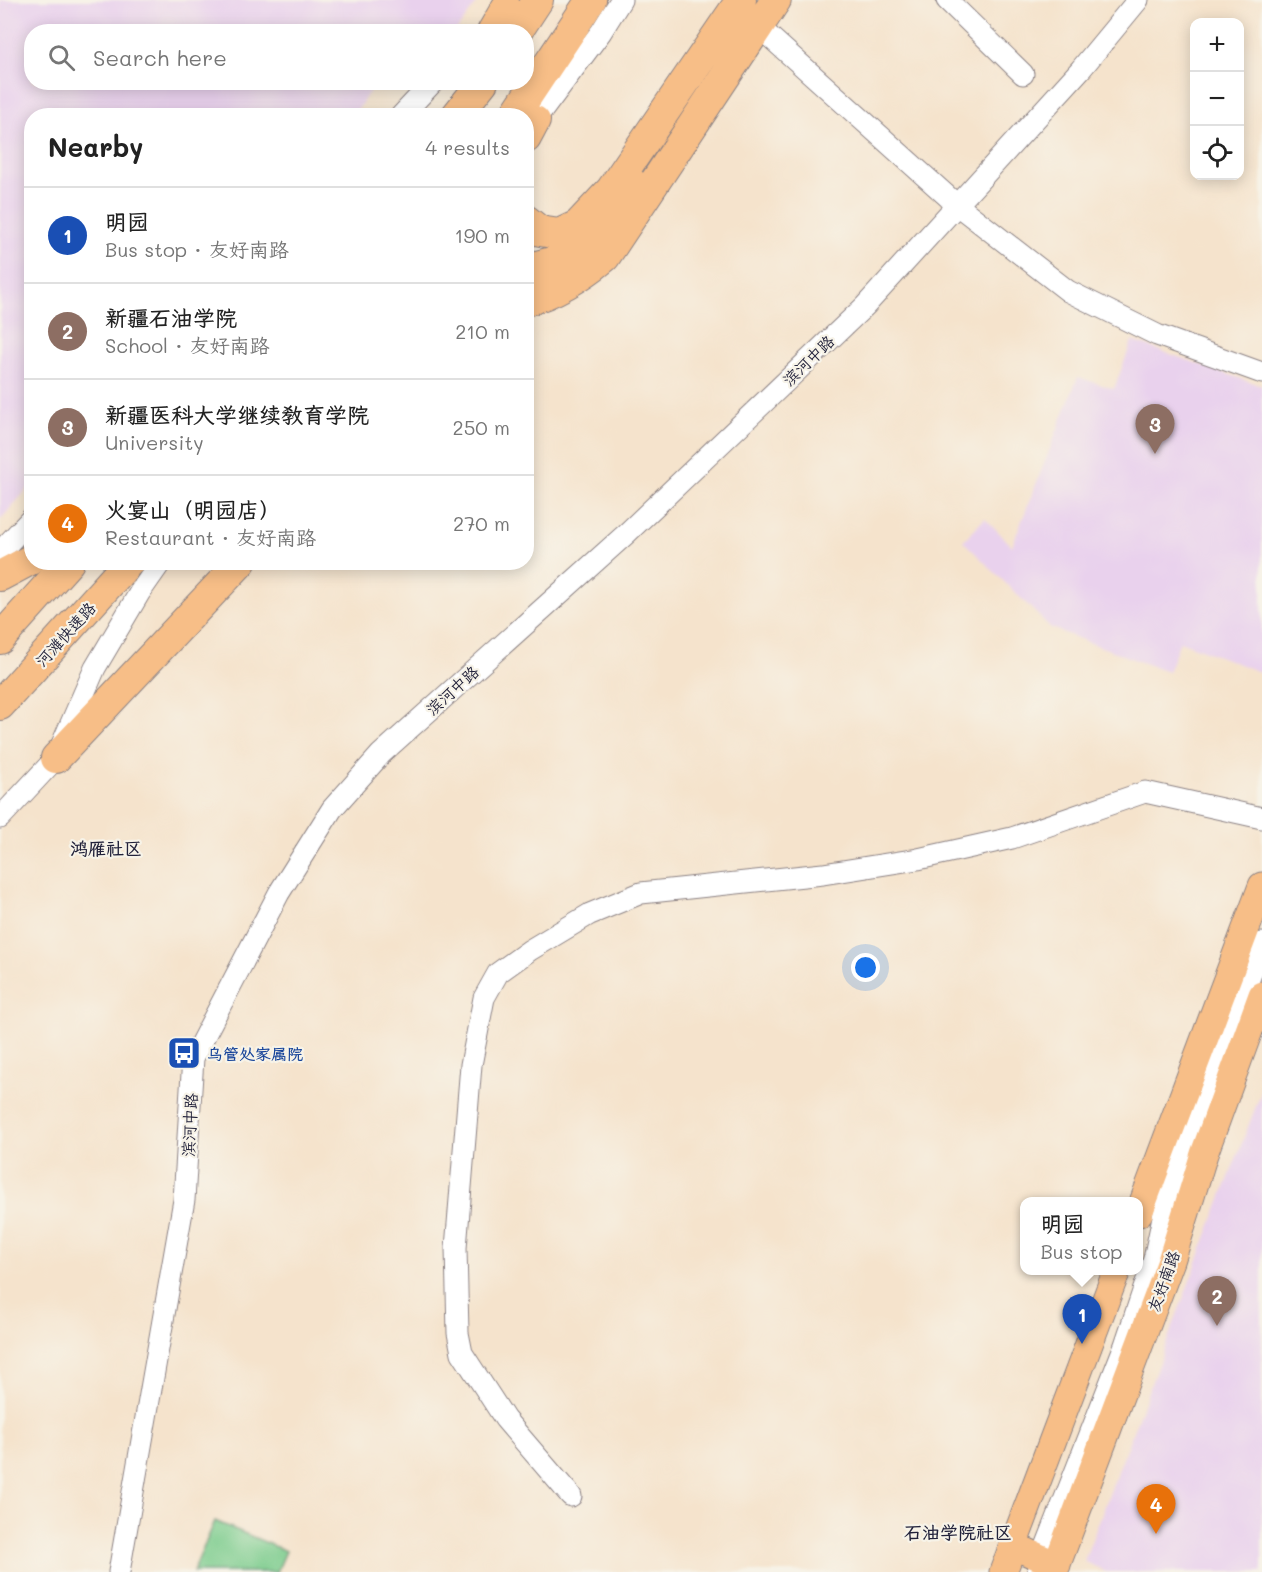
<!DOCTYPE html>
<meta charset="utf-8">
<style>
:root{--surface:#fff;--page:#f6f6f6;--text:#222;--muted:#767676;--line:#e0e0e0;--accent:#ea580c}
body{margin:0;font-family:Mali,"LXGW WenKai TC",sans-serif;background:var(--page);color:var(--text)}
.controls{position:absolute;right:18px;top:18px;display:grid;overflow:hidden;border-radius:12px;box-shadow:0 3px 15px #0003}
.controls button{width:54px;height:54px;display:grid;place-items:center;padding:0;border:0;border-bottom:2px solid var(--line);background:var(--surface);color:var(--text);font:30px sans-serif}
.you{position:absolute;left:866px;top:968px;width:21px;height:21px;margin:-15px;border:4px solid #fff;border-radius:50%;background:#1a73e8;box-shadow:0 0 0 9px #1a73e833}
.badge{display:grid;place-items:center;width:39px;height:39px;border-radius:50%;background:var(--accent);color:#fff;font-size:20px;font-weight:700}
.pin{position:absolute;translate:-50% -50px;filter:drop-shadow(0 2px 3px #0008)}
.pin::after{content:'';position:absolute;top:32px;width:21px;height:18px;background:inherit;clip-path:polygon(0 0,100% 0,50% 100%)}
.popup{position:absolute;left:1020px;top:1197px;width:123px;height:78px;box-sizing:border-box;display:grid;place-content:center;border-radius:12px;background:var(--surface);filter:drop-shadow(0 2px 4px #0005);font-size:20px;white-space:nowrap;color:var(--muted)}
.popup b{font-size:22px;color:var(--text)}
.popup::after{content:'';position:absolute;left:50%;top:100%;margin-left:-12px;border:12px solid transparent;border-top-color:var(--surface)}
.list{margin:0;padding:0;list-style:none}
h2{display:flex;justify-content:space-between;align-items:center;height:78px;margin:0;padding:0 24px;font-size:26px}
h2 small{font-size:20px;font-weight:400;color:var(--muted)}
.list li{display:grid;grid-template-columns:39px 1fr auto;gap:18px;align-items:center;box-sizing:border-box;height:96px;padding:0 24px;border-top:2px solid var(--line)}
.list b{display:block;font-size:22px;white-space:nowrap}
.list p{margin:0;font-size:20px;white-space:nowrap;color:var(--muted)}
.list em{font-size:20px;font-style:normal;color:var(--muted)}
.icon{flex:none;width:33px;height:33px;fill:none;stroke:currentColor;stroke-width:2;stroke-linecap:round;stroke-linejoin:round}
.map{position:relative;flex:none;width:1262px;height:1572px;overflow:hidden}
.search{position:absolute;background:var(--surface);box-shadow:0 3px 15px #0003;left:24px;top:24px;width:510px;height:66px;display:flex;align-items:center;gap:15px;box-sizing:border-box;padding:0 21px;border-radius:24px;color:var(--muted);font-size:22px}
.panel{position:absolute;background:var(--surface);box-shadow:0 3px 15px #0003;left:24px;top:108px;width:510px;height:462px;border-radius:24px}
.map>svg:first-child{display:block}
.built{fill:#e9d1ed}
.green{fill:#7ccc8d;stroke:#4f7764;stroke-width:1.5}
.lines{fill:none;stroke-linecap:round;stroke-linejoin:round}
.minor-casing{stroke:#8c8284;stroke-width:23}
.major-casing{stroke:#8c8284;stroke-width:29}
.highway-casing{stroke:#8c8284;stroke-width:32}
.minor{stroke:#fff;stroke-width:21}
.major{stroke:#f7be87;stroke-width:27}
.highway{stroke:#f7be87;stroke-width:30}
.labels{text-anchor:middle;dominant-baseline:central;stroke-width:4.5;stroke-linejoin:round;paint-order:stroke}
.street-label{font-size:16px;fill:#22223b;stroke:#f7f3e8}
.transit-label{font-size:16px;font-weight:bold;fill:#164399;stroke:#f7f3e8;text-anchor:start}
.neighbourhood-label{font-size:18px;font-weight:bold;fill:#22223b;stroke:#f7f3e8}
</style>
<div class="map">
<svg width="1262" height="1572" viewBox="0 0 1262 1572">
<rect width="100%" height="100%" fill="#f7f3e8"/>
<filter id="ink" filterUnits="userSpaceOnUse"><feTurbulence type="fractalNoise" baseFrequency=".0167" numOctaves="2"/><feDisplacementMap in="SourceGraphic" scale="12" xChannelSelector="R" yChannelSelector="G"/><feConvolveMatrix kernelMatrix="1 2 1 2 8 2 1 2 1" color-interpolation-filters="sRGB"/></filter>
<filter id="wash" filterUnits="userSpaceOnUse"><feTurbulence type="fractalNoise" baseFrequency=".008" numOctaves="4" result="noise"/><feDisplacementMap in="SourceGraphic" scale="24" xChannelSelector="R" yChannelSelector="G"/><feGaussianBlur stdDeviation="1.35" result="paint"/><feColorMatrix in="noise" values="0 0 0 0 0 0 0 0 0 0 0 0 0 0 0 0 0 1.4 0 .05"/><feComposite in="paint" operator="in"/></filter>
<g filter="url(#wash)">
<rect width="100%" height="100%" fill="#f5e3cc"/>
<path class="built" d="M0,0H479L456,31L32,32V82L375,83L354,115L32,116L31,485L0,520Z
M1132,341L1262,386V673L1180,641L1168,672L1051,628L963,541L985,518L1012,546L1078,377L1114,389Z
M1262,1090V1572H1106L1084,1561Z"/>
<path class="green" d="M215,1521L286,1551L277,1572H193Z"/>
</g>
<g filter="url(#ink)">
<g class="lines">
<g class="minor-casing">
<path id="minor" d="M947,0L1023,74
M758,26L957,205L1068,291L1157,335L1262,373
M401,116L433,82
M527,131L601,32L621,0
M0,552L32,518
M0,818L56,758L95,668L140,592L161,562
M571,1496L505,1419L462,1353L458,1333L456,1248L471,1065L484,998L498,973L530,950L590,914L641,893L823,874L918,859L1012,838L1145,792L1262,818
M119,1572L184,1200L193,1058L279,893L332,809L381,754L626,534L865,306L1081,69L1138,0
M1038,1572L1042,1557L1125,1345L1154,1259L1168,1194L1222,1053L1262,943"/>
</g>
<g class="major-casing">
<path id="major" d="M1139,1213L1262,886
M1014,1546L1057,1565
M1003,1572L1117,1270
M1054,1572L1171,1261L1204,1154L1262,995"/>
</g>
<g class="highway-casing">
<path id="highway" d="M492,32L506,8
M517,32L538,0
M456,116L483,82
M514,116L591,0
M526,138L535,121
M526,220L540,231L559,234L578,225L611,190L741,0
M526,269L559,260L588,241L632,183
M526,301C557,292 581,277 605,257L776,0
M0,576L32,559
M0,639L69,562
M0,705L129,562
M56,758L241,562"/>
</g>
<use href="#minor" class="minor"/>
<use href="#major" class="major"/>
<use href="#highway" class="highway"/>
</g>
</g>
<defs>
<g id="bus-square" transform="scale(1.725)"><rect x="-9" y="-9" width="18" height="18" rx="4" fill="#1a4fb4" stroke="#f7f3e8"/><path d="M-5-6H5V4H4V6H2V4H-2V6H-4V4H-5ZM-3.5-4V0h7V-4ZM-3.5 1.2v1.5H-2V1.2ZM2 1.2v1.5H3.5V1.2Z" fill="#fff"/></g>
</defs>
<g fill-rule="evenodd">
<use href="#bus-square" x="184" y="1053"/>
</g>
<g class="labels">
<g class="street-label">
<text transform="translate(808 360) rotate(-44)">滨河中路</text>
<text transform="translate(65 634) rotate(-48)">河滩快速路</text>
<text transform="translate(452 690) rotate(-42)">滨河中路</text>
<text transform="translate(189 1125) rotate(-87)">滨河中路</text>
<text transform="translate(1163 1281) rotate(-70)">友好南路</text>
</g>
<g class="transit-label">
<text x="207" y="1053">乌管处家属院</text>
</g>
<g class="neighbourhood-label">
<text x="106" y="848">鸿雁社区</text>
<text x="958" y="1532">石油学院社区</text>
</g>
</g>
</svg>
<div class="controls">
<button>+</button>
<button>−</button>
<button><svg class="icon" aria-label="locate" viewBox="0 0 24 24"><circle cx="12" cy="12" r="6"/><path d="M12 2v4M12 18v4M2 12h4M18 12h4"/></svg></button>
</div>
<div class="you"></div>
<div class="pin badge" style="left:1082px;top:1344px;background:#1a4fb4">1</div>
<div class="popup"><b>明园</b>Bus stop</div>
<div class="pin badge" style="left:1217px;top:1326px;background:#8d6e63">2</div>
<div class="pin badge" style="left:1155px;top:454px;background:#8d6e63">3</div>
<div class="pin badge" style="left:1156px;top:1534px;background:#e8710a">4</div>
<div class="search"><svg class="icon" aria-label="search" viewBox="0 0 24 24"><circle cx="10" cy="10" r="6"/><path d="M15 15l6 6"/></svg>Search here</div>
<section class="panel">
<h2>Nearby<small>4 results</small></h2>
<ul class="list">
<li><span class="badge" style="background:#1a4fb4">1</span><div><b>明园</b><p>Bus stop · 友好南路</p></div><em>190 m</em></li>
<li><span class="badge" style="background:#8d6e63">2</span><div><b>新疆石油学院</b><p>School · 友好南路</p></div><em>210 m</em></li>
<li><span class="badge" style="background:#8d6e63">3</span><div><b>新疆医科大学继续教育学院</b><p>University</p></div><em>250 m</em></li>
<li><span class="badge" style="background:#e8710a">4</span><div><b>火宴山（明园店）</b><p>Restaurant · 友好南路</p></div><em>270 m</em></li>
</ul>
</section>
</div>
